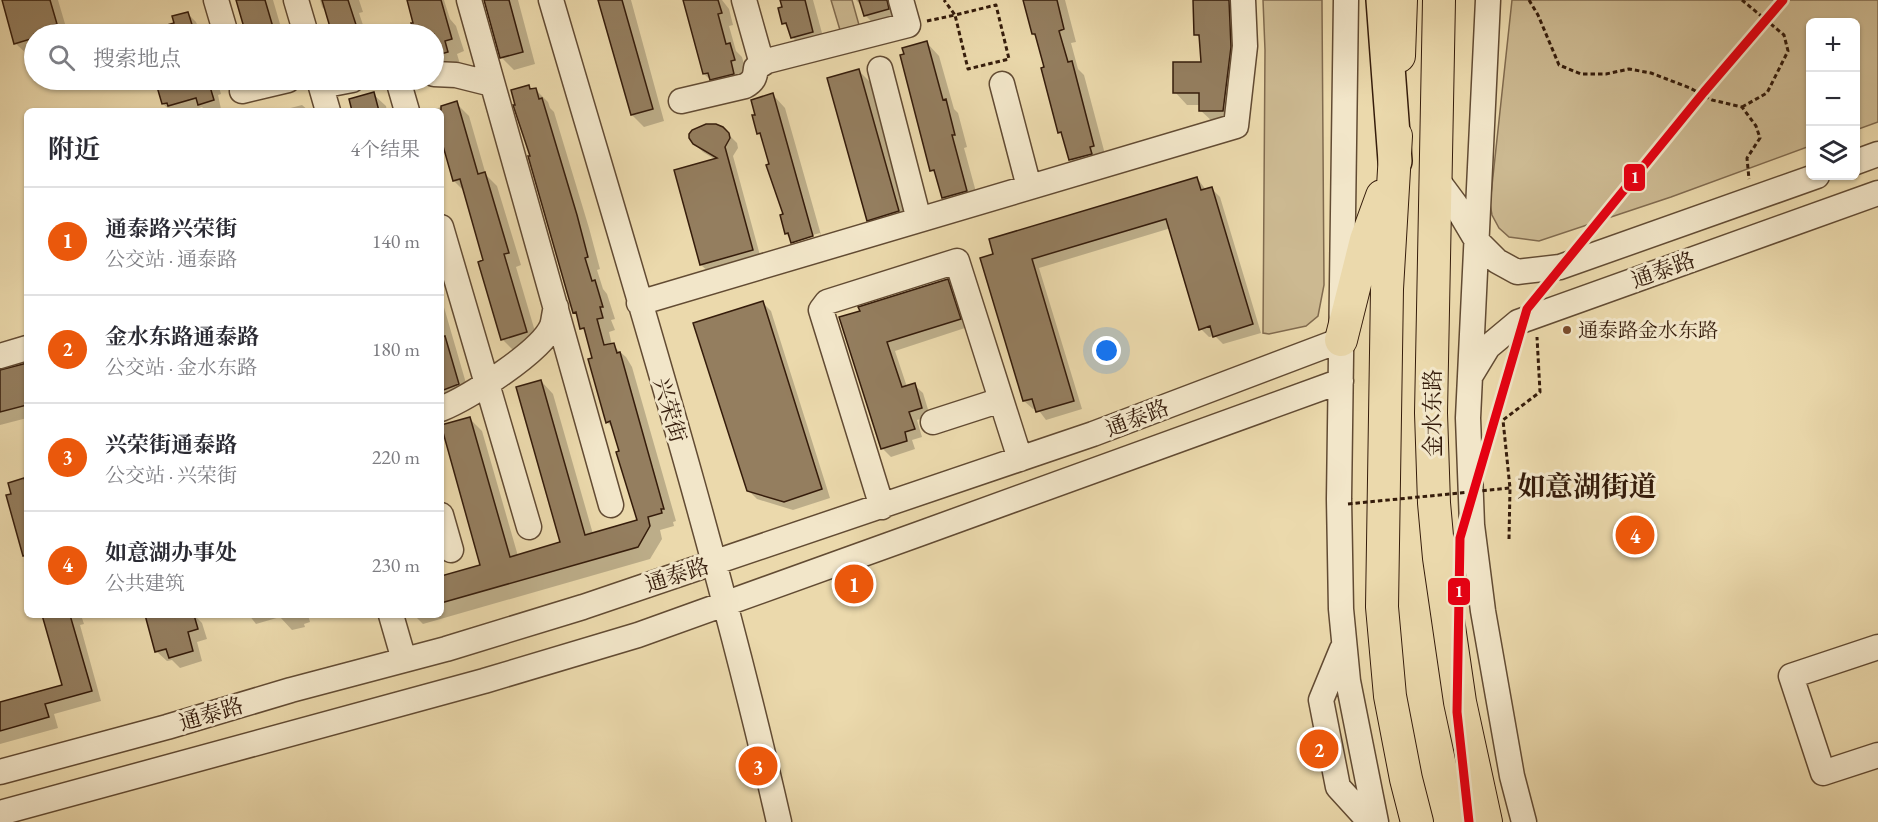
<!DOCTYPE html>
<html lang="zh">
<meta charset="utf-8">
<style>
:root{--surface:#fff;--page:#f2f2f3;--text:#2b2b33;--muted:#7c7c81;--line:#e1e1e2;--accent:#ea580c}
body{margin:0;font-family:"EB Garamond","Noto Serif SC",serif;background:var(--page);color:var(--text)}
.controls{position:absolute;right:18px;top:18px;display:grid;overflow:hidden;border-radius:9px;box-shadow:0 2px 4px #0004}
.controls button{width:54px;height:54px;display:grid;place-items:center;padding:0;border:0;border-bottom:2px solid var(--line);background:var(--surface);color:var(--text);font:30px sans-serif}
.you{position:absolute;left:1107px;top:351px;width:21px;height:21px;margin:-15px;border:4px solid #fff;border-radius:50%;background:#1a73e8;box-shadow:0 0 0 9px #1a73e833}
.badge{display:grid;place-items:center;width:39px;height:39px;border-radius:50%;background:var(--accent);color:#fff;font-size:20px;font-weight:700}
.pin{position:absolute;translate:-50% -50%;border:3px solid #fff;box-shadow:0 2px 6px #0006}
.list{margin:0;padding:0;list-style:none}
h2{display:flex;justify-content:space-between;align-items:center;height:78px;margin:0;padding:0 24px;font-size:26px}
h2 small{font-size:20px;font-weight:400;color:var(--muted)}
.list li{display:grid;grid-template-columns:39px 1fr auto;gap:18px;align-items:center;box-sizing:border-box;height:108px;padding:0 24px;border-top:2px solid var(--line)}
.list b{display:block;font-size:22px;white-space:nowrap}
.list p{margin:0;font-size:20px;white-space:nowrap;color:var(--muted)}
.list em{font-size:20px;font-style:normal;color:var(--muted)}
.icon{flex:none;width:33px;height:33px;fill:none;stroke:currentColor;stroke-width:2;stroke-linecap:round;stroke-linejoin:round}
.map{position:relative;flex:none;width:1878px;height:822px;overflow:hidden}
.search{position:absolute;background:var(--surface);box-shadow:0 2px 4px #0004;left:24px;top:24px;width:420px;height:66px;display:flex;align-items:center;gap:15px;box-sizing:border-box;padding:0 21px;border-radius:33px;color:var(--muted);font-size:22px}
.panel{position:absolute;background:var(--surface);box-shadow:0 2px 4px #0004;left:24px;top:108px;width:420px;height:510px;border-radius:9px}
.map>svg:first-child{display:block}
.green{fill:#ccb991;stroke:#806a4e;stroke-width:1.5}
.shadow{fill:#0003;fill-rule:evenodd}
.building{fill:#947e5f;stroke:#351c0b;stroke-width:1.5}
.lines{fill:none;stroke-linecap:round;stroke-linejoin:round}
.minor-casing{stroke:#624b33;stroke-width:27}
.major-casing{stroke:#351c0b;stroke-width:34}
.highway-casing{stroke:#351c0b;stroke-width:36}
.path{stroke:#351c0b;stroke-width:3;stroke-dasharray:4.5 3;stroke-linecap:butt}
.minor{stroke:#f2e6c9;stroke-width:24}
.major{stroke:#ebd9ac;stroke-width:32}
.highway{stroke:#ebd9ac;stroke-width:33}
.path-bridge{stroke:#351c0b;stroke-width:3;stroke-dasharray:4.5 3;stroke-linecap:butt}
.metro-1-casing{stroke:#f2e6c9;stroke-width:14}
.metro-1{stroke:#e60012;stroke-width:9}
.bus-dot{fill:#7a4b2a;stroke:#f2e6c9;stroke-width:2}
.labels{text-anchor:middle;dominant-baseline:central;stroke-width:6;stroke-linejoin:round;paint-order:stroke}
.bus-label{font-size:20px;fill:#351c0b;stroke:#f2e6c9;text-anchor:start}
.street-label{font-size:22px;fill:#351c0b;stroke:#f2e6c9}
.district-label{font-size:28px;font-weight:bold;fill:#351c0b;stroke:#f2e6c9}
.line-badge{stroke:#f2e6c9;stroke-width:2}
.badge-label{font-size:16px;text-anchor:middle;font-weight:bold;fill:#fff}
</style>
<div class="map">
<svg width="1878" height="822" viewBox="0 0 1878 822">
<rect width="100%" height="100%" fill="#ebd9ac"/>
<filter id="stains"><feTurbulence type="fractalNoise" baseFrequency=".00333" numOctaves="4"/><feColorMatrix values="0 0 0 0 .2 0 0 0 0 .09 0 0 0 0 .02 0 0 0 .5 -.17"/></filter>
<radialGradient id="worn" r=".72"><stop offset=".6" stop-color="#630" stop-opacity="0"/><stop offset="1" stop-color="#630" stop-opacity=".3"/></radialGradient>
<path class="green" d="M831,0H852L859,25L840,30Z
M1263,0H1322V5L1324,285L1318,316L1306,326L1269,334L1263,333L1265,50Z
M1512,0H1878V122L1856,130V22H1810V146L1671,197L1539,241L1509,237L1499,228L1492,215L1490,204Z"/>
<path class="shadow" d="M3,0H58L68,34H34V54L28,55L15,43Z
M238,0H273L280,24L291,34H247Z
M320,0H359L363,12L359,13L366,34H333L326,11L322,7Z
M408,0H444L450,19L456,26L464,51L457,54L460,64L434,70V34H416L413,24H415Z
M485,0H518L535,64L514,70L501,57Z
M600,0H631L664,121L644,127L632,115Z
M688,0H722L729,9L733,25L729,26L736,51L742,57L746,72L742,73L746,86H717L704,74Z
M781,0H813L825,44L804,50L792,37L790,29L784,23Z
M856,0H892L898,22L878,28L865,15L863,7Z
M1028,0H1065L1076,42L1071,43L1078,69L1084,75L1106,158L1083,172L1070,159L1064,136L1060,132L1038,39L1033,34Z
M1194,0H1240L1235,123L1213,122L1200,110V105H1187L1175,92L1202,64L1201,39L1196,34Z
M188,14L196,22L199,29L203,34H149L148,32L176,24Z
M927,43L939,56L954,109L958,113L967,147L964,148L979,203L956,210L943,198L937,176L932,170Z
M858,70L871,83L910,224L880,232L868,220Z
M156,80H217L221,94L218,95L221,109L206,111L202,107L189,111H171L163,104Z
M529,87L532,90L535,89L548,102L550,108L554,112L589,228L600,269L597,270L603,289L607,294L615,319L611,320L615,330L609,332L612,345L626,357L632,367L676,521L673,522L674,526L660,530L662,539L650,559L423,624L414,615H441V572L443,578L482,566L469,418L482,431L518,556L562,543L541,381L553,394L593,534L638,522L614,429L607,422L588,334L582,328L578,316L574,312L532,156Z
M373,94L386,106L387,111H354Z
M773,95L785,108L825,249L805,255L792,242L786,233L785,215L763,137L759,133ZM820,233L821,236L795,243V240Z
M456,103L469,116L486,175L497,186L521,265L516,267L539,345L515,352L502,339L485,261L464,191L454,181L441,134V111L434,109Z
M302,105L309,111H279Z
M722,128L737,143L738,148L733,156L761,259L710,273L701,265L716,160L703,152L694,143Z
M1197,178L1206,190L1211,188L1220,197L1261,333L1223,344L1215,336L1209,337L1201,329L1171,228L1039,268L1082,409L1046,420L1037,408L1033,409L1024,401L982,259Z
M947,281L956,289L968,327L895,351L907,387L914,385L923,393L930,416L917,420L922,437L912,440L915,449L891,457L882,448L841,318Z
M441,297L470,397L441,400Z
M762,302L771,311L830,498L793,510L757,499L748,490Z
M27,364V418L0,425V372Z
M43,615H81L84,624L80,625L101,701L54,714L58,728L0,744V704L64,686Z
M146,615H194L202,623L207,639L197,642L202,661L180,668L172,660L167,661L156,651Z
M249,615H308L310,622L304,624L305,627L292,630L280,617L256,624Z"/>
<path class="building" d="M2,0H50L57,24L41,29L42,34H34V38L14,44Z
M236,0H265L275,34H259L257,28L245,31Z
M322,0H348L359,34H332Z
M407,0H441L452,39L445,41L448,52L434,56V34H414L411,23H413Z
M484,0H509L523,52L500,58Z
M598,0H622L653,109L631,115Z
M683,0H718L722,13L718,14L726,44L730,43L735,60L731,61L734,74L710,80L708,73L703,74Z
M780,0H805L813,32L791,38L786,23L782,24L778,8L782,7Z
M859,0H887L889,9L864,16Z
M1023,0H1057L1064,29L1059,31L1068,62L1072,61L1094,146L1090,147L1092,154L1069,160L1061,132L1058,133L1041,68L1044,67L1035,34H1032Z
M1193,0H1229L1231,47L1223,111H1199V93H1173V62H1201L1199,35H1194Z
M188,12L195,34H147L146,31L174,23L172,16Z
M927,41L943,100L946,99L955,135H952L967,191L942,198L934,170L930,171L900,55L904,54L902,48Z
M859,69L899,211L867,221L827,78Z
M155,80H208L214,100L198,105L196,98L168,106L167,103L162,104Z
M529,85L530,89L536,88L539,99L542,98L577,215L588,257L585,258L592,281L595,280L603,307H600L603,318L597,319L604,345L614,343L617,353L620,352L664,509H661L662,513L648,517L650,526L638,547L441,603V576L480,565L441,425L470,417L510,557L560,542L516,387L541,380L585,535L637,520L616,452L619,451L610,421L606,423L588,359L592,358L584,328L580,329L576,312L573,313L528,156H530L513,105H515L511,90Z
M374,92L379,111H352L349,99Z
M773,93L813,236L791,243L788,233L785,234L780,215L783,214L766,165L769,164L760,133L757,134L752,115H755L751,100Z
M457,101L478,174L485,172L509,253L504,254L527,332L501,340L478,262L483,260L460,179L453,181L441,139V106Z
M706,124H716L723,127L729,133L730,138L725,147L753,250L700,265L674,170L717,158L693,144L689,138V134L692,130Z
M1197,177L1201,190L1212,187L1253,324L1213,337L1210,326L1199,330L1166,219L1032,259L1074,401L1036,412L1032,399L1023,401L980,258L993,254L989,239Z
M948,279L961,319L887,342L902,387L915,383L922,408L909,412L915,429L905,432L907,441L881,449L839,317L860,311L858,307Z
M763,301L822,489L784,502L747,491L693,323Z
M445,336L459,384L441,391V337Z
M27,363V405L0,412V370Z
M24,478L27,487V555L23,556L6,495L11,494L8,483Z
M42,615H70L92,691L45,704L49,717L0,731V702L62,685Z
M145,615H194L198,629L188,632L193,651L169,658L166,649L155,652Z"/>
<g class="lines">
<g class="minor-casing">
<path id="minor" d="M216,0L226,34
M296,0L306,34
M469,0L611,505
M551,0C631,273 716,545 779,822
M744,0L762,64
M1346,0L1339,499L1341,609L1348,681L1376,822
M1488,0L1468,418L1472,525L1483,611L1512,776L1524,822
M880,69L919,220
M434,74L456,75L492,84
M319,80L328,111
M398,80L407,111
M1002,84L1029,187
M321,86L352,80
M242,91L288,80
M681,101L745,86C754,81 755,77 756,68L767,61L908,25L901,0
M1856,162L1878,154
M1435,177L1455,204L1477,241L1497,261L1517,272L1560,267L1817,176
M441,227L529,527
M639,303L1236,126L1245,46L1243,0
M0,356L27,348
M1471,375L1488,347L1518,322L1878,193
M441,409C468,398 541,352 552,326C554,320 554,313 556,307
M933,422L1001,400
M882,507L821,310L827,302L957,261L1020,459
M441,515L451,550
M391,615L404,660
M1878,647L1791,676L1823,773L1878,755
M1342,649L1321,700L1338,787L1370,822
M0,772L167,727L291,690L446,649L583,607L1093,434L1341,340
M0,813L484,681L638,635L919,534L1341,381"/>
</g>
<g class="major-casing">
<path id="major" d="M1439,0L1431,413L1434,503L1439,558L1460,702L1486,822
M1399,56L1401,0
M1396,136L1387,289L1382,607L1390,696L1406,779L1417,822
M1341,340L1366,240L1382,196"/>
</g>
<g class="highway-casing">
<path id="highway" d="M1383,0L1395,161"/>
</g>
<path class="path" d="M1529,0L1538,15L1559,65L1581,74H1606L1629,69L1651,73L1690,88L1712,100L1742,107L1756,126L1760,138L1747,158L1749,179
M927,21L955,15L968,69L1009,59L996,5L955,15L944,0
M1742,107L1767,93L1788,51L1784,35L1742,0
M1509,539L1510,488L1503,420L1540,392L1537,337"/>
<use href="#minor" class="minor"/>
<use href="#major" class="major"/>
<use href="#highway" class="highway"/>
<path class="path-bridge" d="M1348,504L1510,488"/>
<g class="metro-1-casing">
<path id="metro-1" d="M1469,822L1457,712L1460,538L1527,309L1704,92L1783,0"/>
</g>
<use href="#metro-1" class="metro-1"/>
</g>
<circle class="bus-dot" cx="1567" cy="330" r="5"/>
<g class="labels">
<g class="bus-label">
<text x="1578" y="330">通泰路金水东路</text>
</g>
<g class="street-label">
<text transform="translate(1663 270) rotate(-20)">通泰路</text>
<text transform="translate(670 410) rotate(74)">兴荣街</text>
<text transform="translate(1432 413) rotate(-90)">金水东路</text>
<text transform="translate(1137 418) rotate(-21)">通泰路</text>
<text transform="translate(677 575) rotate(-18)">通泰路</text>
<text transform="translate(211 714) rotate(-17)">通泰路</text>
</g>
<g class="district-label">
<text x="1587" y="486">如意湖街道</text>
</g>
</g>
<g class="line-badge">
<rect x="1623" y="163" width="23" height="29" rx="6" fill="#e60012"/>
<rect x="1447" y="577" width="24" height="29" rx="6" fill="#e60012"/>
</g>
<g class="badge-label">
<text x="1635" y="183">1</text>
<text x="1459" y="597">1</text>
</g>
<rect width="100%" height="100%" filter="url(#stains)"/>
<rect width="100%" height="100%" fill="url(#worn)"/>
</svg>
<div class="controls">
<button>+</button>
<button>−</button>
<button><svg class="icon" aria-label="layers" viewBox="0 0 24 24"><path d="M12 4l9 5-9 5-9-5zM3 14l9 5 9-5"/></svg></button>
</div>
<div class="you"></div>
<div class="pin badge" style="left:854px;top:584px">1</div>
<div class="pin badge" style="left:1319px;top:749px">2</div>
<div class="pin badge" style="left:758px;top:766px">3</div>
<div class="pin badge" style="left:1635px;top:535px">4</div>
<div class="search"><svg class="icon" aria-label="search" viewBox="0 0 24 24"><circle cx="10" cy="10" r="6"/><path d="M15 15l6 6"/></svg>搜索地点</div>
<section class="panel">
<h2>附近<small>4个结果</small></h2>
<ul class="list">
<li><span class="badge">1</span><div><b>通泰路兴荣街</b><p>公交站 · 通泰路</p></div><em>140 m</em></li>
<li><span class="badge">2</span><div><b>金水东路通泰路</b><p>公交站 · 金水东路</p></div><em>180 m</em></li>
<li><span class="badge">3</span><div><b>兴荣街通泰路</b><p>公交站 · 兴荣街</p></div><em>220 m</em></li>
<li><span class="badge">4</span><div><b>如意湖办事处</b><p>公共建筑</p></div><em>230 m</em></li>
</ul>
</section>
</div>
